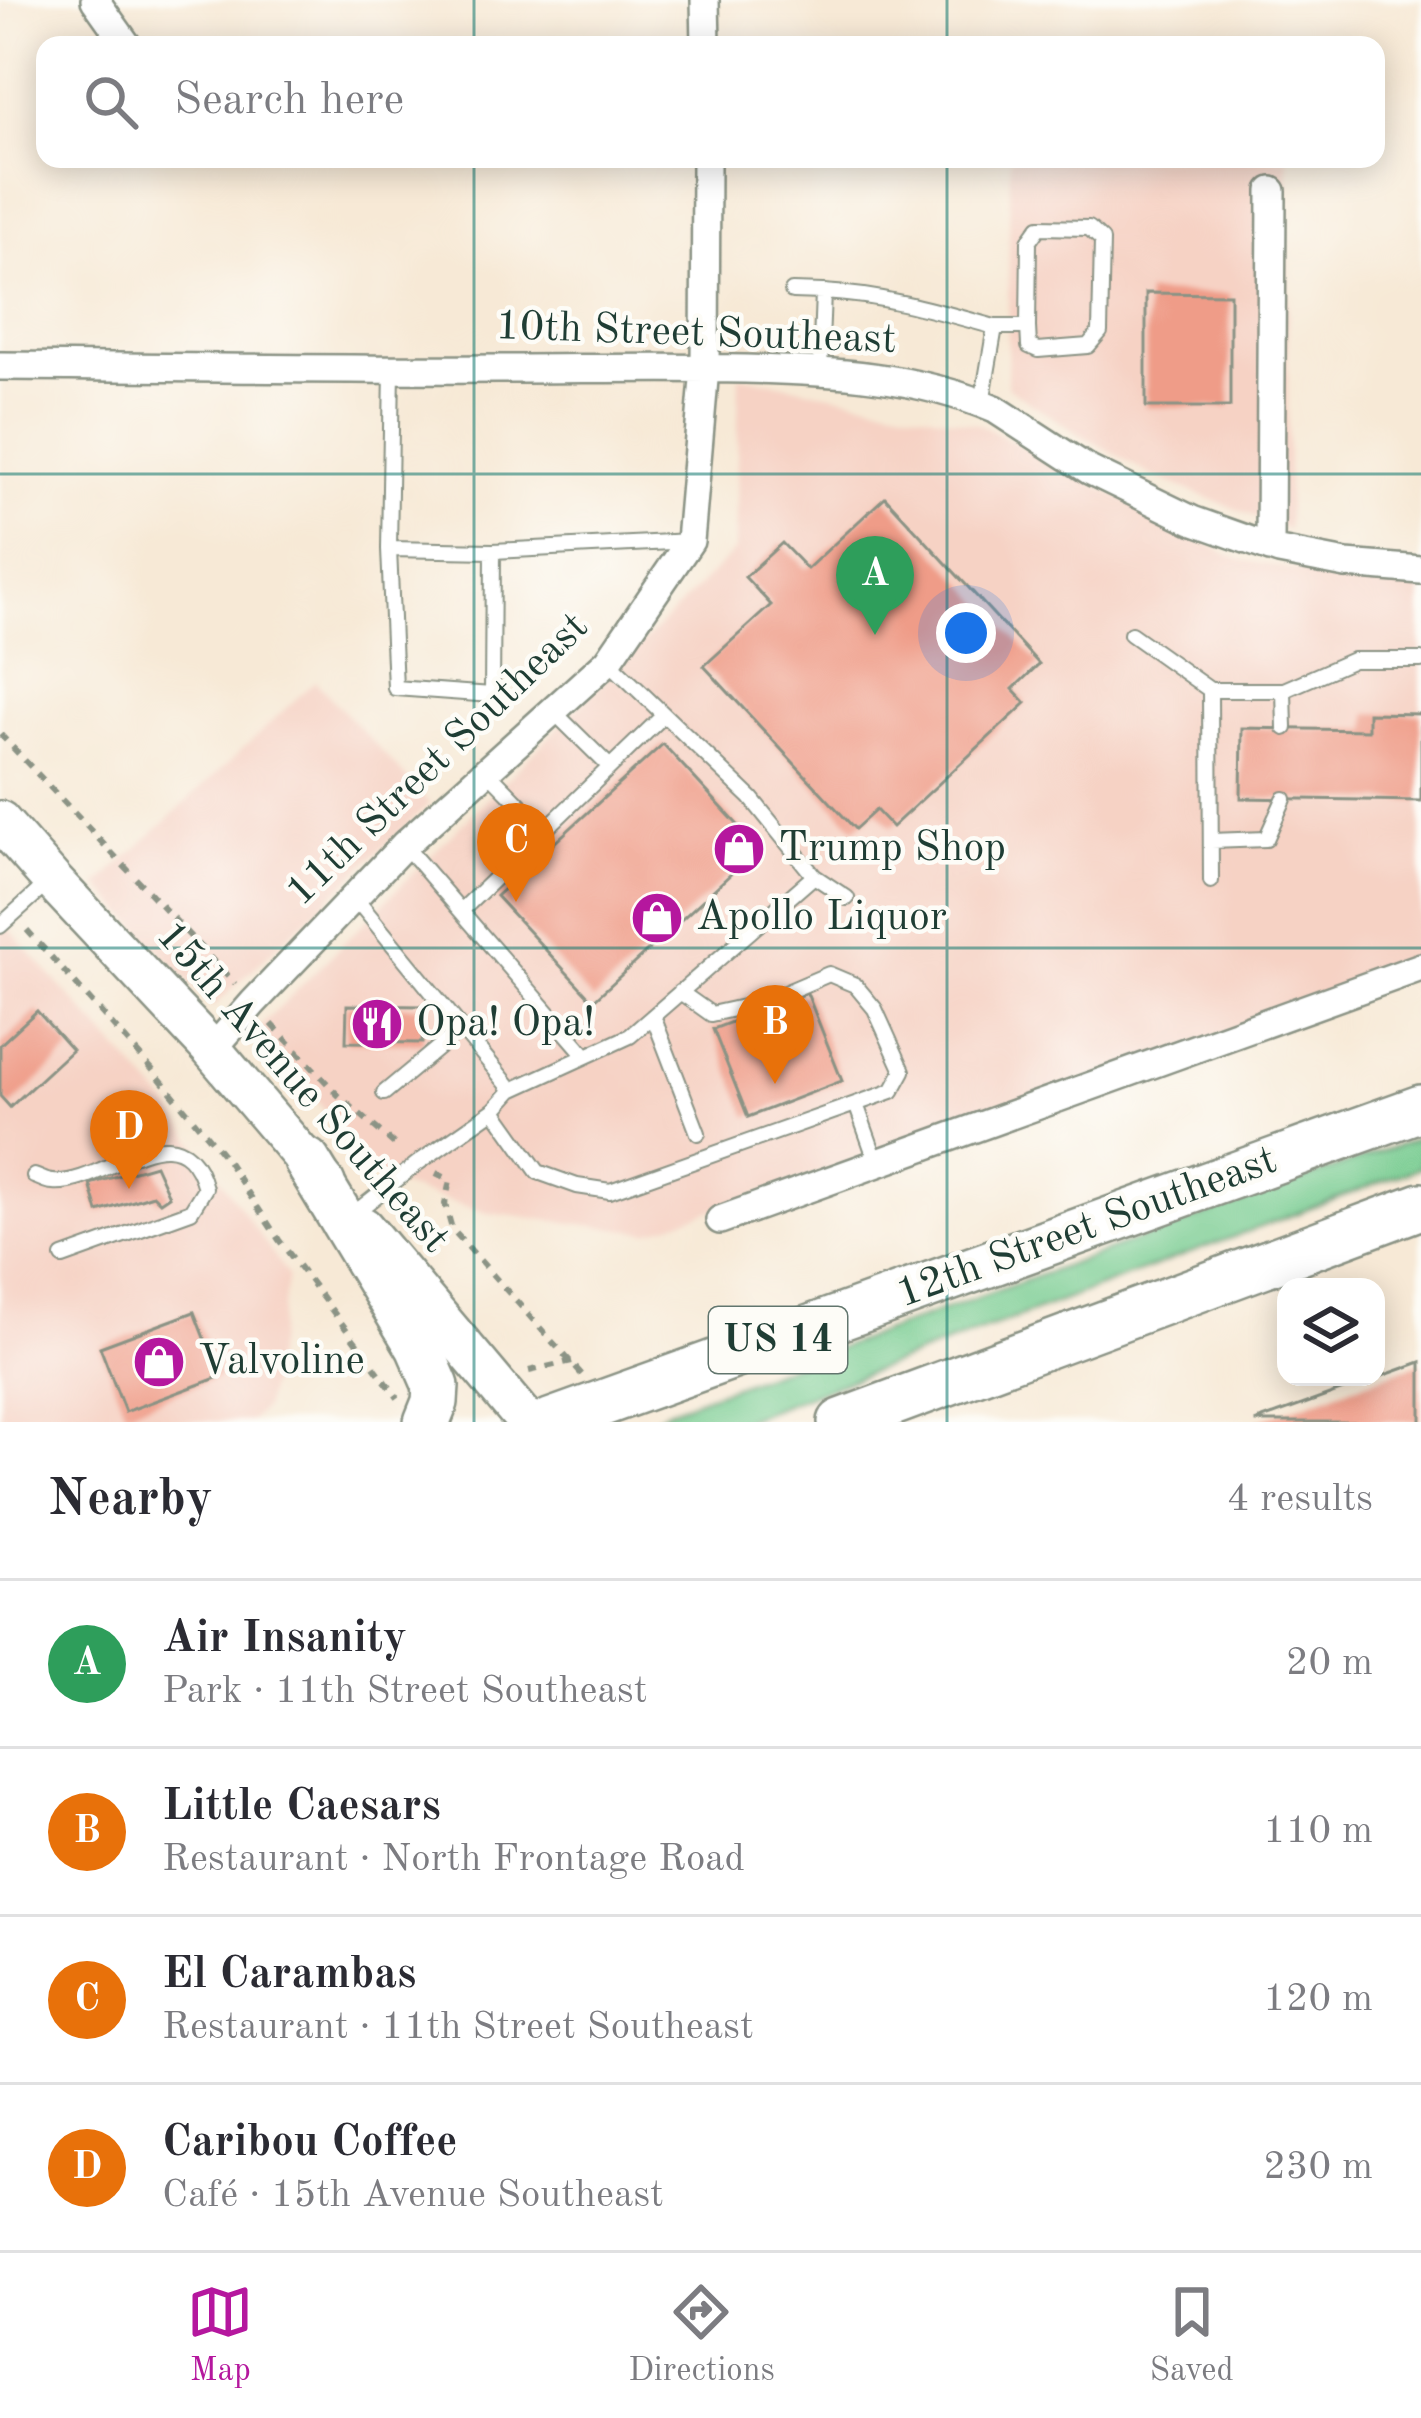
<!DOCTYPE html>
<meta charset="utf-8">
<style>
:root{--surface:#fff;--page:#f2f2f3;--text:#2b2b33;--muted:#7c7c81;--line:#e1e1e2;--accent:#b5179e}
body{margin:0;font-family:"Old Standard TT",serif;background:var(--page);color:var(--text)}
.controls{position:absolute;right:36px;bottom:36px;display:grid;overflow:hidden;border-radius:24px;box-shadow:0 6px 30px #0003}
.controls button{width:108px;height:108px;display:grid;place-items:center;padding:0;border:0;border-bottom:3px solid var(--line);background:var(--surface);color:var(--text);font:60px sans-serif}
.you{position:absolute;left:966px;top:633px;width:42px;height:42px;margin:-30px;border:9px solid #fff;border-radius:50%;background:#1a73e8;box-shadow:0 0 0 18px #1a73e833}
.badge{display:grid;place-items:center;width:78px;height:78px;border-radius:50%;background:var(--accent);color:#fff;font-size:39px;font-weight:700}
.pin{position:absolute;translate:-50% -99px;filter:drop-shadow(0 3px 6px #0008)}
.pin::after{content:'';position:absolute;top:63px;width:42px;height:36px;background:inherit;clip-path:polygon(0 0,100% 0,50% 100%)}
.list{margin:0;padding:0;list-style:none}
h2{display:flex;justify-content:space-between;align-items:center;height:156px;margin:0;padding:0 48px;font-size:51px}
h2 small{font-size:39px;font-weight:400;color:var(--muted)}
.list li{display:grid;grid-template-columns:78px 1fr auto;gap:36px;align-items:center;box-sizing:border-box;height:168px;padding:0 48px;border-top:3px solid var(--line)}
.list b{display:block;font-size:45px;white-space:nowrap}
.list p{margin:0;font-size:39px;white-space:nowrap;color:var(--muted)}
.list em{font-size:39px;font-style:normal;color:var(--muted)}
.icon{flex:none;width:66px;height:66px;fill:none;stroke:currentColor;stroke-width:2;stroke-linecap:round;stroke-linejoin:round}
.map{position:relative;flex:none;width:1421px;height:1422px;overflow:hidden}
.search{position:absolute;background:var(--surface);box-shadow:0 6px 30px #0003;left:36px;right:36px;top:36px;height:132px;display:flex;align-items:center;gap:30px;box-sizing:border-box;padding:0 42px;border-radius:24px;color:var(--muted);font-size:45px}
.sheet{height:828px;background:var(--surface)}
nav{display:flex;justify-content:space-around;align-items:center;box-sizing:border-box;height:168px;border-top:3px solid var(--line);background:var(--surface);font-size:33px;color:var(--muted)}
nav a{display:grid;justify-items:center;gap:6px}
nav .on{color:var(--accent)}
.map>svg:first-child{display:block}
.built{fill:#f6d2c4}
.green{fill:#76cb8f;stroke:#4a8462;stroke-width:3}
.building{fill:#ef9c88}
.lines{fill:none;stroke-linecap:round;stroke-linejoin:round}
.lane-casing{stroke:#8b9385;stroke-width:18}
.street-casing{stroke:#8b9385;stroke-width:32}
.secondary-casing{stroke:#8b9385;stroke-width:44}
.primary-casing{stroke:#8b9385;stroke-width:50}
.path{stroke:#8b9385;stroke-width:6;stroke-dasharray:9 9;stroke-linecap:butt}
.lane{stroke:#fff;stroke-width:14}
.street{stroke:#fff;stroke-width:27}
.secondary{stroke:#fff;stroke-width:39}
.primary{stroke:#fff;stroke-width:45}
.grid{fill:none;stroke:#0f766e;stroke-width:3;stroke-opacity:0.55}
.labels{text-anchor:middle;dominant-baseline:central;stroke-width:9;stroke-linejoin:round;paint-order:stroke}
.shield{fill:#fdfcf7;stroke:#62766e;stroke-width:3}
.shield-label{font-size:39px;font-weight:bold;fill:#1f3d34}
.street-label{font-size:42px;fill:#1f3d34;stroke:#fdfcf7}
.poi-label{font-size:42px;fill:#1f3d34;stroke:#fdfcf7;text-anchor:start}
</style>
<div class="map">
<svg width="1421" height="1422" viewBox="0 0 1421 1422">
<rect width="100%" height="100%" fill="#fdfcf7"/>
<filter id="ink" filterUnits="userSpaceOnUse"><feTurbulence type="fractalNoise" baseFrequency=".00833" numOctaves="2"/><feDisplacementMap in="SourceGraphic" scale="24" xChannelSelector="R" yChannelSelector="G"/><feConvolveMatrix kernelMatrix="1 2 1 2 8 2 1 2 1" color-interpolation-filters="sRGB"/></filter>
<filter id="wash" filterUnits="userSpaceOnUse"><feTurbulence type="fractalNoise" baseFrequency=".004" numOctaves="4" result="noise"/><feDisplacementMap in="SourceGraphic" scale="48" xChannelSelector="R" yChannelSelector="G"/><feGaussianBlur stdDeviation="2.7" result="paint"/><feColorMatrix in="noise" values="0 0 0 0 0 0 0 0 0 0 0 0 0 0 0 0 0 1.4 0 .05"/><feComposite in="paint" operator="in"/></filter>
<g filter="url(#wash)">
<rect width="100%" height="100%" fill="#f7e9d6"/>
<path class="built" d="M1010,159H1288V530L1151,475L1074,431L1007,387Z
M739,375L978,424L1239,560L1347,579L1421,586V966L648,1232L488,1213L385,1182L257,1030L735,550Z
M315,681L430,803L213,1007L98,885Z
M0,919L171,1108L288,1276L265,1406L250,1422H0Z"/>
<path class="green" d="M1421,1137V1167L737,1422H651L668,1410Z"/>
<g id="blocks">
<path class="building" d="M1146,293L1230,294V407H1146Z
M885,497L1039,664L1013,689L1026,703L892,827L876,810L855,829L704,666L771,605L745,577L782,543L807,569Z
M1368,713L1421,714V801L1241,798L1242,728L1368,730Z
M663,744L759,848L593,1001L496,896Z
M807,993L842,1081L748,1117L713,1029Z
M347,1005L423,1006L422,1043L346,1042Z
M37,1011L72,1050L10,1107L0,1096V1045Z
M155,1165L169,1196L160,1202L153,1195L98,1212L90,1184Z
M194,1312L219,1377L125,1412L100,1347Z
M1421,1362V1422H1257V1421Z"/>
</g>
</g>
<g filter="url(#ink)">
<use href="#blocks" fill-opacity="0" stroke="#8b9385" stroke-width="3"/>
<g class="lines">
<g class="lane-casing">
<path id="lane" d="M792,291L823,292
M995,327H1028L1029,241L1039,227L1089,228L1102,240L1100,332L1088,346L1038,350L1029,346L1028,327
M392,369L389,549L395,688L492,695L493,551
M820,371L823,292C883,295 937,311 995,327L982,403
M389,549L493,551L690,541
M1131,634L1210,690H1284L1353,660H1421
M608,661L751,798L814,876L847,898
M1210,690L1211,881
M1284,690L1285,728
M553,711L610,767
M487,771L545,830
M1211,841L1266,839L1284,799
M404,845L586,1056
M355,898L512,1090
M461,911L664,715
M0,926L50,881
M653,1016L698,1133
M384,1093L462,1028
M856,1104L877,1163
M494,1110L538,1172L577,1186L610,1191L892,1091L903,1071L875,1009L855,985L829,974L761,1003L711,1014L680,992
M34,1176C41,1178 46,1182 53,1182C104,1187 181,1099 205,1188L191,1211L63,1257
M352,1215L418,1163L494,1110L512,1090L630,1036L814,876"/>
</g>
<g class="street-casing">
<path id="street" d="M95,0L127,45
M705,0L706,45
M0,366C167,367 333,370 500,369C582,369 664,367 745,369C831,371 915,375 995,409L1089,470L1192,520L1279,551L1346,564L1421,570
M1270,548L1272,191
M212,1050L253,1003L404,845L608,661L690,541L705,368L706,159
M720,1220L1421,967"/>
</g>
<g class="secondary-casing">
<path id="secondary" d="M0,821L52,880L212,1050L325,1183
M363,1227L527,1422"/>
</g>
<g class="primary-casing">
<path id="primary" d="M307,1161L419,1347L436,1386L435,1402L427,1422
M550,1422L1421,1108
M841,1422L1421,1206"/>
</g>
<path class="path" d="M0,734L235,984
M27,930L151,1068L224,1156L279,1240L398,1398
M272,1024L338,1095L400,1149
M436,1173L450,1180L445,1204L452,1229L583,1376
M529,1371L572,1361"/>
<use href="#lane" class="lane"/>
<use href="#street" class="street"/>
<use href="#secondary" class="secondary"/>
<use href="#primary" class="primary"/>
</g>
</g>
<path class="grid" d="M474,0V45M947,0V45M474,159V1422M947,159V1422M0,474H1421M0,948H1421"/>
<defs>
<g id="shop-disc" transform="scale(2.7)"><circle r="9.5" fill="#b5179e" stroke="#fdfcf7"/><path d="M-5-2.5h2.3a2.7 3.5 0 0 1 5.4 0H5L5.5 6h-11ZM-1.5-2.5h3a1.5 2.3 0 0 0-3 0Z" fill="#fff"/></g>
<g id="restaurant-disc" transform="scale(2.7)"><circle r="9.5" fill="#b5179e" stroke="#fdfcf7"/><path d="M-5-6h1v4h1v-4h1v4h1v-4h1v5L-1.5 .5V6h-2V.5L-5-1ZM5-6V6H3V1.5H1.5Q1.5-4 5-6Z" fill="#fff"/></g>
</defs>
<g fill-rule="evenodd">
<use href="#shop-disc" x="739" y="849"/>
<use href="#shop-disc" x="657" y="918"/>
<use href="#restaurant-disc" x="377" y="1024"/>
<use href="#shop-disc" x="159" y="1362"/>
</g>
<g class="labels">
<rect class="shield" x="709" y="1307" width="138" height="66" rx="9"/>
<g class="shield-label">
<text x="778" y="1340">US 14</text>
</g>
<g class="street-label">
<text transform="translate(696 334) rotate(2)">10th Street Southeast</text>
<text transform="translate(438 760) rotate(-44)">11th Street Southeast</text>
<text transform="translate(302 1088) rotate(49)">15th Avenue Southeast</text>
<text transform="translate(1087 1228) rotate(-20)">12th Street Southeast</text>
</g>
<g class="poi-label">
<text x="778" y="849">Trump Shop</text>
<text x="696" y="918">Apollo Liquor</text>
<text x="416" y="1024">Opa! Opa!</text>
<text x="198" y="1362">Valvoline</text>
</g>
</g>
</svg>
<div class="controls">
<button><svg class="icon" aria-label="layers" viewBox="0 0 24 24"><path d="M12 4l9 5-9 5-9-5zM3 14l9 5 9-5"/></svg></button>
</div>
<div class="you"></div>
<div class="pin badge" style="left:875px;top:635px;background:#2e9e5b">A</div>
<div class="pin badge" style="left:775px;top:1084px;background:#e8710a">B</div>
<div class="pin badge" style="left:516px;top:902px;background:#e8710a">C</div>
<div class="pin badge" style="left:129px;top:1189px;background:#e8710a">D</div>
<div class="search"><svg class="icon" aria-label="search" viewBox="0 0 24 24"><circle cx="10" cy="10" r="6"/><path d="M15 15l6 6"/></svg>Search here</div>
</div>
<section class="sheet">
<h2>Nearby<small>4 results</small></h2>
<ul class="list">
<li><span class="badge" style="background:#2e9e5b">A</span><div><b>Air Insanity</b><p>Park · 11th Street Southeast</p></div><em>20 m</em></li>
<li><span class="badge" style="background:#e8710a">B</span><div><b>Little Caesars</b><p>Restaurant · North Frontage Road</p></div><em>110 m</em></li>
<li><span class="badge" style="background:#e8710a">C</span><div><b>El Carambas</b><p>Restaurant · 11th Street Southeast</p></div><em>120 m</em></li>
<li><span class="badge" style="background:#e8710a">D</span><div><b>Caribou Coffee</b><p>Café · 15th Avenue Southeast</p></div><em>230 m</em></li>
</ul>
</section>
<nav>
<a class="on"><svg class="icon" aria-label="map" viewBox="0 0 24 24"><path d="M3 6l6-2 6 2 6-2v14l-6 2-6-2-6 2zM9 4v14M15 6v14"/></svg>Map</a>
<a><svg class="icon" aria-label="directions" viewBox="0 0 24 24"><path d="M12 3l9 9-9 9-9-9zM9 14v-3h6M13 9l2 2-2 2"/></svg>Directions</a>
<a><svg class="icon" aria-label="saved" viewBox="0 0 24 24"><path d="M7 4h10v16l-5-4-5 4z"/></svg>Saved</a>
</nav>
